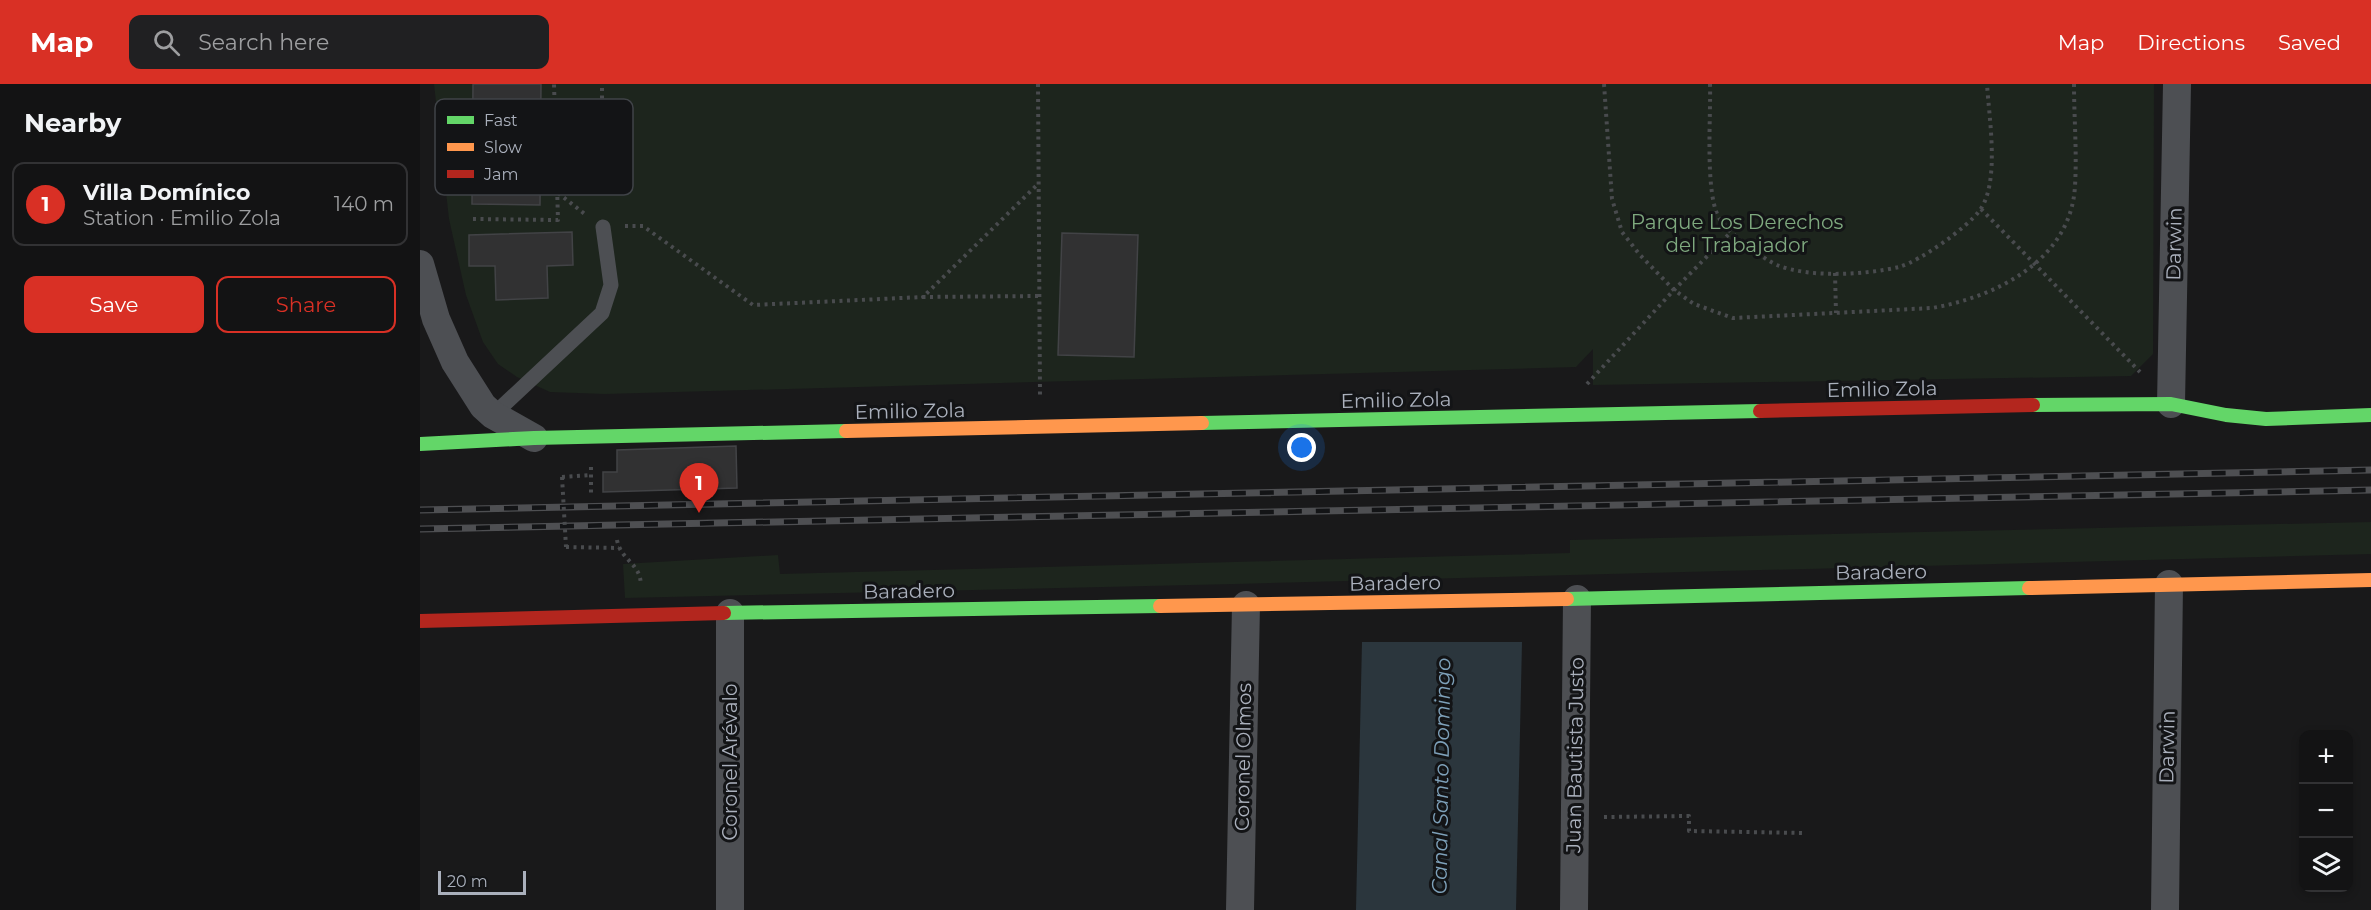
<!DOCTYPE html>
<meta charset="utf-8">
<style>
:root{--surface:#131314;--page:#202022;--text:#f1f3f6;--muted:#9d9ea0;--line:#323234;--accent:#d93025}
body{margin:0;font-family:Montserrat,sans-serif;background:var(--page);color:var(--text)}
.controls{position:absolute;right:18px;bottom:18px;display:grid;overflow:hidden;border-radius:12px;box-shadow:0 3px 9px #0003}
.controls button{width:54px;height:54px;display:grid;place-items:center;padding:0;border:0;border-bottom:2px solid var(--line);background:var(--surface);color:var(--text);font:30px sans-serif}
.scale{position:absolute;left:18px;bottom:15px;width:88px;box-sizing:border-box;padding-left:6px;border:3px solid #aab0bc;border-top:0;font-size:16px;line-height:21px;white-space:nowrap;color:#aab0bc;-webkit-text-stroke:4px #131416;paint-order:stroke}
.you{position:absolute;left:882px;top:364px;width:21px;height:21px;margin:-15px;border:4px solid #fff;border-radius:50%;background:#1a73e8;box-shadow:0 0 0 9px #1a73e833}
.badge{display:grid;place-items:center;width:39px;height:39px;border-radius:50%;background:var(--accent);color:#fff;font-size:20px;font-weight:700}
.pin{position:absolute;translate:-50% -50px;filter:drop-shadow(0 2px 3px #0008)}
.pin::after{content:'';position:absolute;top:32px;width:21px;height:18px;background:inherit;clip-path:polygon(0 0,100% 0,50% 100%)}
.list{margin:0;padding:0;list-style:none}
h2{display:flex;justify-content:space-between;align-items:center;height:78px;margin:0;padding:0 24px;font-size:26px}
h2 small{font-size:20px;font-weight:400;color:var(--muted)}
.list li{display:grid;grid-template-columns:39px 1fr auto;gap:18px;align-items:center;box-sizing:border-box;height:84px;margin:0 12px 12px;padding:0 12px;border:2px solid var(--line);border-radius:12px}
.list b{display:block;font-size:22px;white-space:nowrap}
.list p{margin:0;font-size:20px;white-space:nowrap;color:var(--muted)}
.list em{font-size:20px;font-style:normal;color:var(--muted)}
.actions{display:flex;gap:12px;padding:18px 24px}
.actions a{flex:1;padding:14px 0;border:2px solid var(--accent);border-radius:12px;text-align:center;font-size:21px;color:var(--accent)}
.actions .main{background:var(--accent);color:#fff}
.icon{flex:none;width:33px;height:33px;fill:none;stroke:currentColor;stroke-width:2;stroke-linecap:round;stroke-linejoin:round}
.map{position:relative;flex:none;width:1951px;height:826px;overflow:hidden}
header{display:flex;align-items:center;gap:36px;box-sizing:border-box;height:84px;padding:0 30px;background:var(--accent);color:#fff}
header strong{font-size:28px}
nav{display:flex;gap:33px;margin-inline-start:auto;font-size:21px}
.search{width:420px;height:54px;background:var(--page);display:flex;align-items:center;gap:15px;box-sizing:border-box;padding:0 21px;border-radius:12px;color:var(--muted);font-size:22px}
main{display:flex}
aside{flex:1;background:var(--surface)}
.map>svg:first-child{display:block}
.green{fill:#1d251d}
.water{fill:#2b363d}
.building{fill:#313132;stroke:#424346;stroke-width:1.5}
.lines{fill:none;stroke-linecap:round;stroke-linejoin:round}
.path{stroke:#494b4e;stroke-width:4;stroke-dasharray:3 4.5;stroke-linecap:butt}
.lane{stroke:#4d4f53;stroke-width:15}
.street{stroke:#4d4f53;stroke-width:28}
.fast{stroke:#63d668;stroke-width:14}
.slow{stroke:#ff974d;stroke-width:14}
.jam{stroke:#b3261e;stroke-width:14}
.rail-casing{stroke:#4e4f52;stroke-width:7}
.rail{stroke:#131416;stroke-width:4.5;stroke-dasharray:14;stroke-linecap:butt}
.path-bridge{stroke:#494b4e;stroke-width:4;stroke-dasharray:3 4.5;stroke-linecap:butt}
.labels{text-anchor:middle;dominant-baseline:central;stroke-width:6;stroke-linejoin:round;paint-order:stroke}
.park-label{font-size:20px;fill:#7fa97f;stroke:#131416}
.street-label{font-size:20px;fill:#aab0bc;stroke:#131416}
.water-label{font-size:21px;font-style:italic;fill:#7ea1ba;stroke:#131416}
.key{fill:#131416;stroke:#404348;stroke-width:1.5}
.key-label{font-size:16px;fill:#aab0bc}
</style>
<header>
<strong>Map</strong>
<div class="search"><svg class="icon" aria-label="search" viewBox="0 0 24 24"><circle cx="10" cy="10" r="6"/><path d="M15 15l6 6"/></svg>Search here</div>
<nav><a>Map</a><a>Directions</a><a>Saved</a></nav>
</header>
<main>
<aside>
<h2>Nearby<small></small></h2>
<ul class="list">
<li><span class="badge">1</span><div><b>Villa Domínico</b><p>Station · Emilio Zola</p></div><em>140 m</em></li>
</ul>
<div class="actions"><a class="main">Save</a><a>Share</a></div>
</aside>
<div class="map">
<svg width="1951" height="826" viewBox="0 0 1951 826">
<rect width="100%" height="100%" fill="#19191a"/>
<path class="green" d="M14,0H1734L1733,270L1711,292L1173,301V265L1156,283L185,310L130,308L97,293L78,280L63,258L46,211L29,135Z
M1951,438V470L815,500L205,514L203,480L358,471L360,490L1150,469V456Z"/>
<path class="water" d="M942,558H1102L1096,826H936Z"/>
<path class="building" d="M53,0H121L120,121L52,120Z
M152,148L153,181L127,182L128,214L76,216L75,182H49V151Z
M642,149L718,151L714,273L638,271Z
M316,362L317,404L183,408V388H197V366Z"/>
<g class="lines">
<path class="path" d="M618,0L620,311
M1184,0L1192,115L1202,148L1220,171L1254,206L1274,220L1313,234L1512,224C1576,213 1651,176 1655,102C1657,68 1654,34 1654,0
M1290,0C1291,32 1285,105 1298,132C1303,142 1314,151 1323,158C1333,166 1344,175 1357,181C1389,194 1445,191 1479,183C1500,177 1547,144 1560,126C1580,98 1569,34 1567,0
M182,67V0
M138,109L166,131
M1561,125L1720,288
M53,135L138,136L134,0
M205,142H223L333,221L503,213
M1415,189L1416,229
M618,212L503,213L618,100
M1167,300L1254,206L1311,148
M171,383V411
M142,393L171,391
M197,456C201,477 220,478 221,501
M146,463L199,464
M1184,733L1269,732V747L1384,749"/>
<path class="lane" d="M73,331L182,229L191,201L183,143"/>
<path class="street" d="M0,180L16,235L35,278L63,322L73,331L114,354
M1751,320L1757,0
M310,529V826
M820,826L826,521
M1154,826L1157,515
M1745,826L1749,500"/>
<path class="fast" d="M1613,321L1751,320L1806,331L1846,335L1951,331
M782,339L1340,327
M0,360L114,354L426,347
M1147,515L1609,504
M304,529L740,522"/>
<path class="slow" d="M426,347L782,339
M1609,504L1951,496
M740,522L1147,515"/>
<path class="jam" d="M1340,327L1613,321
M0,537L304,529"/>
<g class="rail-casing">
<path id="rail" d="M0,426L1951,386
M0,445L1951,406"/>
</g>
<use href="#rail" class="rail"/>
<path class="path-bridge" d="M142,393L146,463"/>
</g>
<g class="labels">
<g class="park-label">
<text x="1317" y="138">Parque Los Derechos<tspan x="1317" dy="23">del Trabajador</tspan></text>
</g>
<g class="street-label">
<text transform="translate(1754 160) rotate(-89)">Darwin</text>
<text transform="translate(1462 305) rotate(-1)">Emilio Zola</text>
<text transform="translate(976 316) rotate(-1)">Emilio Zola</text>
<text transform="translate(490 327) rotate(-1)">Emilio Zola</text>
<text transform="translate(1461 488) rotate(-1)">Baradero</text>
<text transform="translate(975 499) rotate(-1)">Baradero</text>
<text transform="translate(489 507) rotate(-1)">Baradero</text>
<text transform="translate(1747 663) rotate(-89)">Darwin</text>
<text transform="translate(1155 671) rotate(-89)">Juan Bautista Justo</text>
<text transform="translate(823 673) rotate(-89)">Coronel Olmos</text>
<text transform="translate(310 678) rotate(-90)">Coronel Arévalo</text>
</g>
<g class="water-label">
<text transform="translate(1021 692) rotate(-89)">Canal Santo Domingo</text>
</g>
</g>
<rect x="15" y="15" width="198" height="96" rx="9" class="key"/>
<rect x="27" y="32" width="27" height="8" fill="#63d668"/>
<rect x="27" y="59" width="27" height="8" fill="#ff974d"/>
<rect x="27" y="86" width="27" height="8" fill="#b3261e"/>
<g class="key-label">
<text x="64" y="42">Fast</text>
<text x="64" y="69">Slow</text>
<text x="64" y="96">Jam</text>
</g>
</svg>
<div class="controls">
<button>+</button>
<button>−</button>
<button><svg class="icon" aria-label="layers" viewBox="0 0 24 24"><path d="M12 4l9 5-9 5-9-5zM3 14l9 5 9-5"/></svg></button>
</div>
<div class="scale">20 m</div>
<div class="you"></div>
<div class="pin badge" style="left:279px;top:429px">1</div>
</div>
</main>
